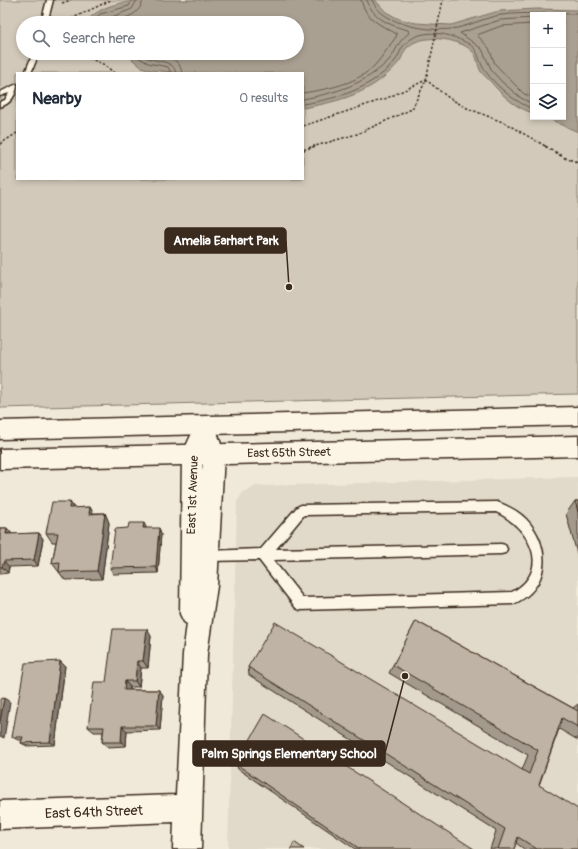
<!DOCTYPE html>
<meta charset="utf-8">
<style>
:root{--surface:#fff;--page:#f2f2f3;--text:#1f2937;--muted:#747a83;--line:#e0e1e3}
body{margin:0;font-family:Pangolin,sans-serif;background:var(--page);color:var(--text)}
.controls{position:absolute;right:12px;top:12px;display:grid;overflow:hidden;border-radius:0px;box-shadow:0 2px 6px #0003}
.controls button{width:36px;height:36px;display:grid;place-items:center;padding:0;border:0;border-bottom:1px solid var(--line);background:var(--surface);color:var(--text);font:20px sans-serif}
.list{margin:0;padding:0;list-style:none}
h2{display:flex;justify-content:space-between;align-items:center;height:52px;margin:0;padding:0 16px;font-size:17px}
h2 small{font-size:13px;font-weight:400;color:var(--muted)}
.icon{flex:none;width:22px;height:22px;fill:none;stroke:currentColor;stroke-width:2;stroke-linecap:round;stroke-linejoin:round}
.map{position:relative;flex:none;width:578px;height:849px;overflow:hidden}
.search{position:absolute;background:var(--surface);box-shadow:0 2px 6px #0003;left:16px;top:16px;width:288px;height:44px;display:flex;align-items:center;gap:10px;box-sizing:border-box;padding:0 14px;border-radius:22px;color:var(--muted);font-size:15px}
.panel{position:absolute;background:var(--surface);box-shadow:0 2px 6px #0003;left:16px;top:72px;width:288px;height:108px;border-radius:0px}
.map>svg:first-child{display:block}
.built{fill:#e1d9c9}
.green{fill:#d2c9ba;stroke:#867a6c;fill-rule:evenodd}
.water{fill:#aaa091;stroke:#7e7163}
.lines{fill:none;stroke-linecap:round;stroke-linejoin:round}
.shore{stroke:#67594c;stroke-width:1}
.lane-casing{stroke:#3b2a1e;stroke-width:3}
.street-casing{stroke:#3b2a1e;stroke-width:3}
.secondary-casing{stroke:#3b2a1e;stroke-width:3}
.path-far1{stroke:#3b2a1e;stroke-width:1.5;stroke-dasharray:2.5 2;stroke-linecap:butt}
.path{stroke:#3b2a1e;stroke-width:2;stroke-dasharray:3 2.5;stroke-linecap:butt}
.lane{fill:#fcf5e5;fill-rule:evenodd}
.street{fill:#fcf5e5;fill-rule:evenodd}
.secondary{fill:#fcf5e5;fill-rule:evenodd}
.wall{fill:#a39a8d;stroke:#3b2a1e}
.shaded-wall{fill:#857d73;stroke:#3b2a1e}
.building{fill:#beb3a4;stroke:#3b2a1e}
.labels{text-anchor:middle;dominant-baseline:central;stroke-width:3;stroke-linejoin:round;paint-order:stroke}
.street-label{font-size:12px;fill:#3b2a1e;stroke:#fcf5e5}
.near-street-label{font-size:14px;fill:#3b2a1e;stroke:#fcf5e5}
.leader{fill:none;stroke:#3b2a1e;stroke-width:1.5}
.callout-dot{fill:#3b2a1e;stroke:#fcf5e5;stroke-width:1.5}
.callout{fill:#3b2a1e;stroke:#3b2a1e;stroke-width:1.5}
.callout-label{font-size:13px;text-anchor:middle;font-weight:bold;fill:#fff}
</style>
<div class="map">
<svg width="578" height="849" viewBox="0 0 578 849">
<rect width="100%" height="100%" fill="#f0e9d9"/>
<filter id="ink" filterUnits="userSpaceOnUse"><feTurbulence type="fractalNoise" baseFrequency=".025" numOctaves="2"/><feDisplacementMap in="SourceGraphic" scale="8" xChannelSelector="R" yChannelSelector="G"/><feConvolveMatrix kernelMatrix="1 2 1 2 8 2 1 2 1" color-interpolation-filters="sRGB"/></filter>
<g filter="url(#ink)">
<path class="built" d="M578,477V849H228L237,502L243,492L255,486Z"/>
<path class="green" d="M0,0H578V394L0,408ZM533,15H563V117H533ZM23,23H297V53H23ZM17,73H303V179H17Z"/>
<path class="water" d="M152,0H375L386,12L399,19L416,23L431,24L451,25L499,11L537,9L578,10V132L545,117H563V15H533V113C514,107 503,96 490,81C487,78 482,74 480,70C477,63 478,57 472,51C459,38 421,33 408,47C403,51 403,57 399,62C373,93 341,101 303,108V73H184L149,70L140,66L125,53H297V23H85C102,3 127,1 152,0Z"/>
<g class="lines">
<path class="shore" d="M372,0C381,26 434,33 457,28C472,25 486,17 501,15C527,12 553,14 578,14
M533,18L500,20L460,33L482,49L492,71L502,82L521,98L533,104
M91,23L100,14L129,6L132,0
M97,23L132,9L137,0
M107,23C122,18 139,18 143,0
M533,24L501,26L477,35L489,48L495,64L524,94L533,97
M131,53L148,63L168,67L171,73
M138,53C152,64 173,57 176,73
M148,53C163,58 179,54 182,73
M303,93C328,89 357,84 375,65C383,56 389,46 396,37L397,34C382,26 365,19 361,0
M303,99C335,93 366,84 389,60C397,51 396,43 409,33L408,30C391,26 372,18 367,0
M303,104C327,100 351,95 372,81C380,76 389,69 395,61C399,56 400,50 404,45C419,28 445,32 463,41C482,49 476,59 486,72C497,87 515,102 533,109"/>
<g class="lane-casing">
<path id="lane" d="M47,0H53L47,23H41Z
M33,53H39L31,73H25Z
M17,84C17,95 10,104 0,107V102L5,100L9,93L0,96V92Z
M497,502C508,506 518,511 526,519C552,546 550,589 513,604L300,610L296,608L259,560L207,561L203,560L201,556L203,552L207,551L261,549L297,507L301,505ZM496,512C529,527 553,570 512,592L303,598L273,560L501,554L505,553L507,549L505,545L501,544L276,549L304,515Z"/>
</g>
<g class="street-casing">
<path id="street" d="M206,417L213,419L224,454L217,586L207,654L201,849H173L174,822L0,829V801L176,795L183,654L187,624L184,622L180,614L182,455L192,433L198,431L196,425L199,419ZM203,453L204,454L202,471V455Z"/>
</g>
<g class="secondary-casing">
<path id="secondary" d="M578,407V425L0,439V421Z
M578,436V456L0,469V449Z"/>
</g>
<path class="path-far1" d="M62,3L71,0
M71,23V19L111,0
M77,53L105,65L114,73
M303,126L387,98L426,80L449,98L467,108L505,123L547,147
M0,144L17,133
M312,147L357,134L412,109L426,80L443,0"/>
<path class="path" d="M545,146L565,158L578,162
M303,150L315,146"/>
<use href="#lane" class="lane"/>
<use href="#street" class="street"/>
<use href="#secondary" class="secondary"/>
</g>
<path class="wall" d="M575,501H578V557L566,514Z
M70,502L74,508L90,507L93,513H105L109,523L102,579L65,580L52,563L56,542H52L46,533Z
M0,528H7L12,534L39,533L43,539L38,566L9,567L8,573L0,574Z
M146,528L161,534L158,573L113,574L110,568Z
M416,621L573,708L578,704V740L559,729L539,785L578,849H524L516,843L514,849H490L496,831L249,675L248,667L522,770L528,755L389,673Z
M151,636L148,668H141L139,687H130L129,690H159L163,695L160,730L127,731L126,746L108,747L102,742L103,732H94L88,727L106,682Z
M60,661L65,666L55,745L27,746L21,743L22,740H18L12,737Z
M236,764L474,849H355L238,769Z"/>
<path class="shaded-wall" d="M70,502L76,512L69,508Z
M90,507L95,517L89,514Z
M105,513L109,523L102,579L97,571Z
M144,523L147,529L143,528Z
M7,528L12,534H6Z
M159,528L161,534L158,573L156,567Z
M39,533L43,539L38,566L34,560Z
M4,561L9,567L8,573L2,567Z
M147,629L151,636L148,668L143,661Z
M60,661L65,666L55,745L50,742Z
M137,661L141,668L139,687L135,681Z
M125,681L130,687L129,696L124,690Z
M159,690L163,695L160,730L156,726Z
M4,698L10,702L4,738L0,736V721Z
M122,726L127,731L126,746L121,742Z"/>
<path class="building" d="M575,501H578V512Z
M52,502H70L69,508L90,507L89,514L105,513L97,571L59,572L60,562L52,563L58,533H46Z
M129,523H144L143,528H159L156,567L110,568L115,529L128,528Z
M0,528H7L6,534L39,533L34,560L4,561L2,567H0Z
M416,621L578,711V727L562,718L539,785L578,809V849H537L518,837L514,849H498L505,829L248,667L275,622L529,774L538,750L393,665Z
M113,629H147L143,661H137L135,681H125L124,690H159L156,726H122L121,742H102L104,727H88L94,682H106Z
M60,661L50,742L21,743L23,737H12L25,663Z
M4,698L0,721V699Z
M265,714L474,849H360L236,764Z
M294,842L304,849H291Z"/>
</g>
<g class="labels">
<g class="street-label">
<text transform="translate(289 453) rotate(-1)">East 65th Street</text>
<text transform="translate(193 495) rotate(-88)">East 1st Avenue</text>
</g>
<g class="near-street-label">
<text transform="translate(94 812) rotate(-2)">East 64th Street</text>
</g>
</g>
<path class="leader" d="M289 287L286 241M405 676L385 753"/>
<g class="callout-dot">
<circle cx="289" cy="287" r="4"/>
<circle cx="405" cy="676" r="4"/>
</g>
<g class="callout">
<rect x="165" y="228" width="121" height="25" rx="4"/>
<rect x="193" y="741" width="192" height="25" rx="4"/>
</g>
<g class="callout-label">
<text x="226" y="245">Amelia Earhart Park</text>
<text x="289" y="758">Palm Springs Elementary School</text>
</g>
</svg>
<div class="controls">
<button>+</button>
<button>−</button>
<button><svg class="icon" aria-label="layers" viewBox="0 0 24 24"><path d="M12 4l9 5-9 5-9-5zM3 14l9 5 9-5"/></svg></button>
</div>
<div class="search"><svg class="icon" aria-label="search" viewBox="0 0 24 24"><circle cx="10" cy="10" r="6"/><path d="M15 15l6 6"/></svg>Search here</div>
<section class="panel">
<h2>Nearby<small>0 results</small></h2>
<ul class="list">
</ul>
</section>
</div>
